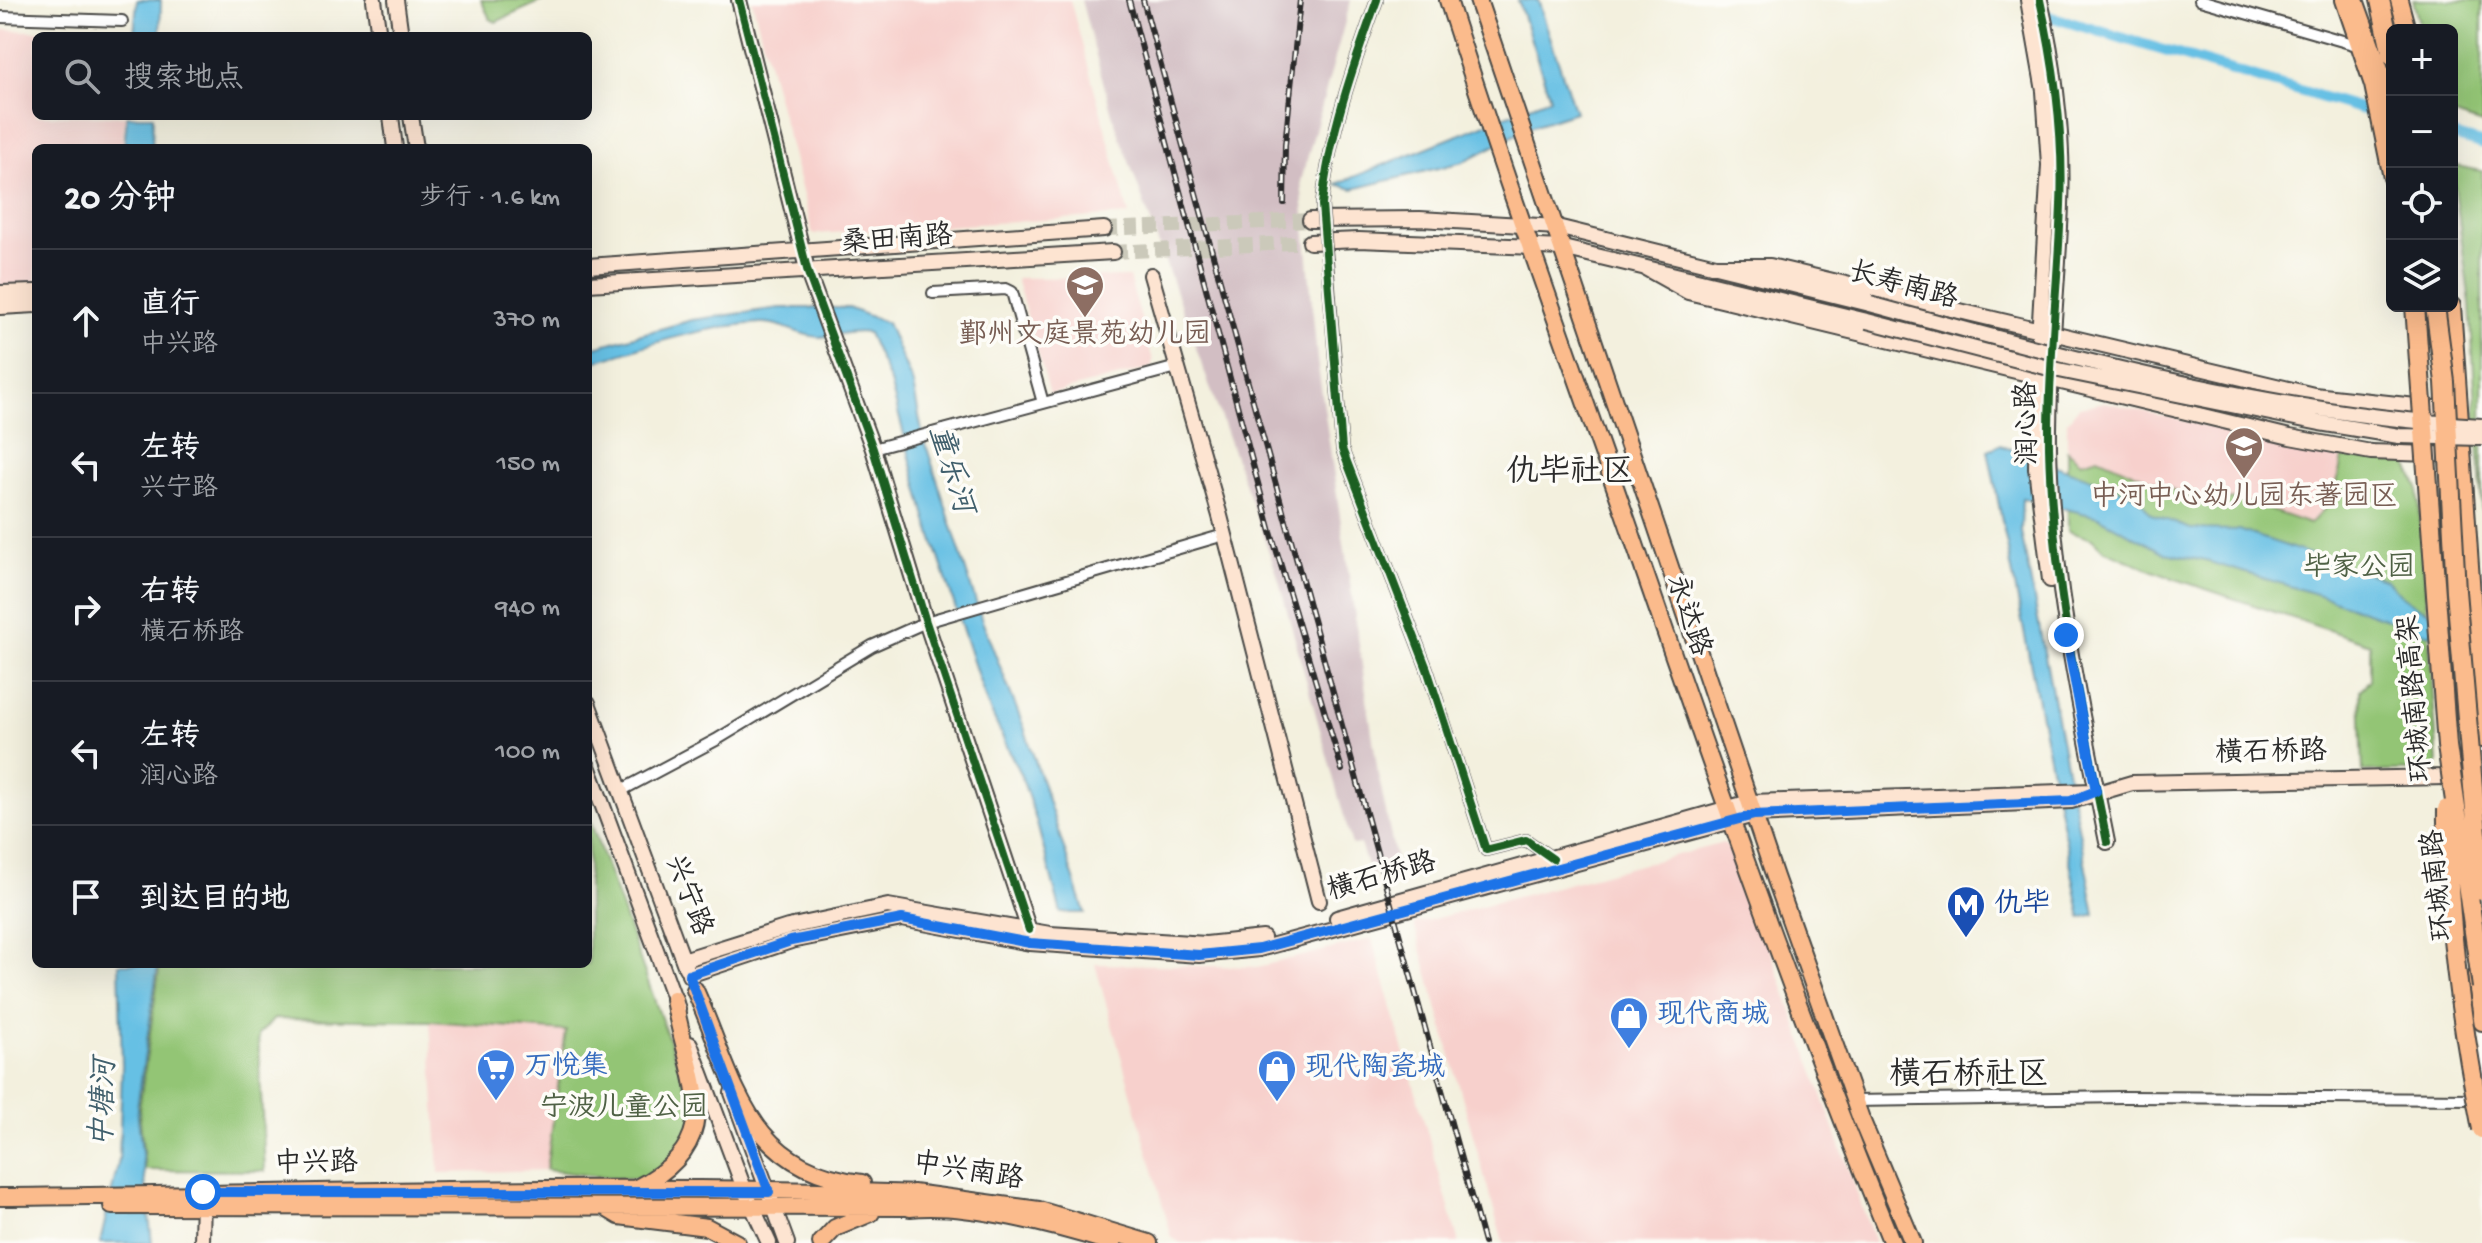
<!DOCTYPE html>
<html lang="zh">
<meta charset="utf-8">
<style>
:root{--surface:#171b24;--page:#242831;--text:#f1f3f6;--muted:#9ea1a6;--line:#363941}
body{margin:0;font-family:"Gochi Hand","LXGW WenKai TC",sans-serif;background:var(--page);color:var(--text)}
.controls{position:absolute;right:24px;top:24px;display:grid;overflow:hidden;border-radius:12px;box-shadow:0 8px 32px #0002}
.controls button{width:72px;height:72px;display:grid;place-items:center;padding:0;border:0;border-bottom:2px solid var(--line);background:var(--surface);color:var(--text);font:40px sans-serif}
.stop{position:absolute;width:24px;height:24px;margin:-18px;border:6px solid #1a73e8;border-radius:50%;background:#fff}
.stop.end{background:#1a73e8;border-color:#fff;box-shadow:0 2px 8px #0008}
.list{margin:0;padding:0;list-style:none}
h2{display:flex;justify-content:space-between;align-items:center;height:104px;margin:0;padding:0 32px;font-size:34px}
h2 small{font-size:26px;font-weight:400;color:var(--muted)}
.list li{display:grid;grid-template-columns:52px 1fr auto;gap:24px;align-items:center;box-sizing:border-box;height:144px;padding:0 32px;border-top:2px solid var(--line)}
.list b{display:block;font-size:30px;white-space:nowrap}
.list p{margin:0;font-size:26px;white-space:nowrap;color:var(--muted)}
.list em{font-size:26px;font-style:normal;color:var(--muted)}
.icon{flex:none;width:44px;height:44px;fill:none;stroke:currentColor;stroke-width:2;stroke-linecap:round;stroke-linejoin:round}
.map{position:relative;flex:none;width:2482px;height:1243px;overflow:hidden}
.search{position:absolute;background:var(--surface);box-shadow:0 8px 32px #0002;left:32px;top:32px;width:560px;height:88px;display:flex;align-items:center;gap:20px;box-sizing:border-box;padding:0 28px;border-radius:12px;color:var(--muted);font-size:30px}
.panel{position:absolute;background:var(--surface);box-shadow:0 8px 32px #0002;left:32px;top:144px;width:560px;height:824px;border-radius:12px}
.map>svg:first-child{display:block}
.built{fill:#f7d0cc}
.industrial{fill:#d2bec3}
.green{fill:#93c575;stroke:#5f7850;stroke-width:2}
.water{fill:#66c0e4;stroke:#487688;stroke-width:2}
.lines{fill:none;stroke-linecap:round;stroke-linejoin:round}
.canal{stroke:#66c0e4;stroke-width:11}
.secondary-tunnel{stroke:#cbc9ba;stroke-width:14;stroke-dasharray:14 7;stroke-linecap:butt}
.street-casing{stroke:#494946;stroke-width:14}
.secondary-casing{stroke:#494946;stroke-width:18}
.primary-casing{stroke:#494946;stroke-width:20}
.highway-casing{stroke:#494946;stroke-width:22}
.street{stroke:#fff;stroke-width:10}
.secondary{stroke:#fde4d1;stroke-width:14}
.primary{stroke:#fbbb8c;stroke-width:16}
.highway{stroke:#fbbb8c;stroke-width:18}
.rail-casing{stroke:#2b2b2b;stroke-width:6}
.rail{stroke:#fdfcf7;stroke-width:3;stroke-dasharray:9;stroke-linecap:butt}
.street-bridge-casing{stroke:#494946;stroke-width:14;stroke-linecap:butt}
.secondary-bridge-casing{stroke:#494946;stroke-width:18;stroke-linecap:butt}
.highway-bridge-casing{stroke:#494946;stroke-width:22;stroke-linecap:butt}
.street-bridge{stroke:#fff;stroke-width:10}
.secondary-bridge{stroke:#fde4d1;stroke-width:14}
.highway-bridge{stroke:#fbbb8c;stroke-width:18}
.cycleway-casing{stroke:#fdfcf7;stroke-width:13}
.cycleway{stroke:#1b5e20;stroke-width:8}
.route{stroke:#1a73e8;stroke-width:10}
.labels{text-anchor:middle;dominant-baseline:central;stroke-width:7;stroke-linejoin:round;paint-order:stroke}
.street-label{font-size:28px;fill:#2b2b2b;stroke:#fdfcf7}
.education-label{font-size:28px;fill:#785e54;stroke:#fdfcf7}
.park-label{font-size:28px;fill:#4f6145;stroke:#fdfcf7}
.transit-label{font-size:28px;fill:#164399;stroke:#fdfcf7;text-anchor:start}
.shop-label{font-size:28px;fill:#366cbe;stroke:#fdfcf7;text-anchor:start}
.water-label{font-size:30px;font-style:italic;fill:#405f6c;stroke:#fdfcf7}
.quarter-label{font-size:32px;fill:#2b2b2b;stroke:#fdfcf7}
</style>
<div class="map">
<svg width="2482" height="1243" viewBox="0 0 2482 1243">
<rect width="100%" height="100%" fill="#fdfcf7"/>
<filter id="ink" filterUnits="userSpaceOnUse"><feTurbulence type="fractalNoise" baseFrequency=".0125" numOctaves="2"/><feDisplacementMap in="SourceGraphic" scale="16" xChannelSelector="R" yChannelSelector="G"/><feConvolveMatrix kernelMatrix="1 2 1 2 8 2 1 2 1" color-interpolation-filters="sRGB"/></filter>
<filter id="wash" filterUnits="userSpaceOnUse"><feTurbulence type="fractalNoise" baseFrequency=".006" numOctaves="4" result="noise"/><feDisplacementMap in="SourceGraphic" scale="32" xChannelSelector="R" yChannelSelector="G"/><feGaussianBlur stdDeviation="1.8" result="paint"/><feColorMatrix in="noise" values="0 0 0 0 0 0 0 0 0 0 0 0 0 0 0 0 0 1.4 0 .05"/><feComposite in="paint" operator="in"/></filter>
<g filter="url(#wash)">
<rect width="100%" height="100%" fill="#f3f0de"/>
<path class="built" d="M752,0H1070L1129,215L813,234Z
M0,30L132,34L36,36V116H125L122,148H36V287L0,288Z
M1129,277L1153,360L1151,368L1050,394L1016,278Z
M2105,402L2342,458L2334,498L2311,525L2237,499L2200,502L2098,457L2081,462L2067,451V422L2079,407Z
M1723,843L1736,855L1875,1243H1503L1414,924Z
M1372,939L1459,1243H1181L1172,1238L1095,964L1257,967Z
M430,1021L566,1031L546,1170L439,1173Z"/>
<path class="industrial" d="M1081,0H1351L1301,181L1317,360L1378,773L1397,866L1370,875L1360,844L1352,845L1277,574L1112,114Z"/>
<path class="green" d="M481,0H544L496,22L490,19Z
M2413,0H2482V124L2452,114V30H2421Z
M2452,165L2482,171V512L2470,304Z
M2067,451L2081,462L2098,457L2200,502L2237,499L2310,524L2334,498L2342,458L2406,461L2418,488L2438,763L2433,770L2363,772L2360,690L2370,680V644L2161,574L2103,550L2092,539L2068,531Z
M588,815L701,1129C696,1202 597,1174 546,1170L566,1031L430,1021L274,1019L258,1035L265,1171L145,1170L139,1109L160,964H588Z"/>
<path class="water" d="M137,0H161L160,36H134Z
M1518,0H1538L1575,112L1532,126L1463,162L1353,189L1336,184L1550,98Z
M127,116H153L152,148H124Z
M780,308H848L887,323L913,384L922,432L981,618L1025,730L1085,913H1061L1036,820L1022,778L987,704L927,521L890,382L868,333C850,330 837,336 820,337C800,337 782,322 761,323C704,326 642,346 588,364V349L692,320Z
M2000,445L2137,496L2151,514L2191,529L2239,530L2387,580C2410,612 2446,617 2482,627V653L2319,595L2206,561L2165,553L2098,517L2022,498L2021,532L2095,914L2081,918L1988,450Z
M119,964H158L137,1108L152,1243H100L119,1160L122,1065Z"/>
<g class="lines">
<path class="canal" d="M2038,13L2382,115
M2452,135L2482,144"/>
</g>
</g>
<g filter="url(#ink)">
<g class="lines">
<path class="secondary-tunnel" d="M1104,229L1310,220
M1113,252L1310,242"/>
<g class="street-casing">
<path id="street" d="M2200,0L2360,46
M0,17L122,21
M1322,205C1329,135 1353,66 1377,0
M1327,261L1342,449L1427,669L1486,850L1526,840L1553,859
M933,293L1006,289L1012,292L1043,403
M873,449L1177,367
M620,791L716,740L872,646L926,622L1224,535
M1852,1101L2125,1097L2480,1099"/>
</g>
<g class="secondary-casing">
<path id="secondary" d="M374,0L379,36
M396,0L401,36
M739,0L808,273L873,449L926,622L1029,930
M2028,0L2044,91L2049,165L2039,338
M2040,0C2055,67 2064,136 2061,205C2058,286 2048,366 2049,447C2052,581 2081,711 2107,842
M391,116L395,148
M411,116L416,148
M1310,220L1420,219L1557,227L1870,304
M1310,242L1359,240L1563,248L1867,321
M588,266L1104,229
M1713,266H1770L2314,395L2453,410
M1645,268L1688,292L2290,437L2371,452L2459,455
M1151,275L1220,516L1319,901
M588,284L1113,252
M0,293L36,292
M0,307L36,305
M2037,370L2036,468L2050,580
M588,703L686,968
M588,766L678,1009
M1337,918L1750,802L2092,791
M683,960L788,927L888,906L1050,934L1206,944L1263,938
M689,975L791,941L902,919L1030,943L1199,955L1259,949L1754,815L2071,801L2132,783L2447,777
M690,1044L745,1191L769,1243
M732,1093L787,1243
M202,1243L203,1195"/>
</g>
<g class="primary-casing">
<path id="primary" d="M1448,0C1504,177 1568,352 1629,527C1712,767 1795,1008 1892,1243
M1478,0L1775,877L1861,1119L1913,1243
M2344,0L2373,85L2392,178
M2399,0L2407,30
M2452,306L2482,739
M2441,541L2453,718
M2476,976L2482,1022
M695,990C736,1082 745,1169 862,1183
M635,1189C733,1139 687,1080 674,999
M913,1193L1039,1210L1149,1243
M0,1197C307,1194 613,1182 920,1194
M112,1206L918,1207
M910,1208C967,1202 1058,1226 1113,1243
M609,1210L619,1216L707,1227L737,1243
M821,1243L835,1228L871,1213"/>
</g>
<g class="highway-casing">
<path id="highway" d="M2354,0L2380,73L2392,128
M2380,0L2392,55"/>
</g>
<use href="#street" class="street"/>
<use href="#secondary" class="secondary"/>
<use href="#primary" class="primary"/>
<use href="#highway" class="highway"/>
<g class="rail-casing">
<path id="rail" d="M1129,0L1271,532L1342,770
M1143,0L1484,1243
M1284,203L1285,145L1300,0"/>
</g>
<use href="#rail" class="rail"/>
<g class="street-bridge-casing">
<path id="street-bridge" d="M1322,205L1327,261"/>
</g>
<g class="secondary-bridge-casing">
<path id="secondary-bridge" d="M1870,304C2071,358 2274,415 2482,426
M1867,321L2049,368L2320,423L2399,436L2482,438"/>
</g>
<g class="highway-bridge-casing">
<path id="highway-bridge" d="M2415,306L2447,746L2482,987
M2435,306L2445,382L2456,591L2482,891
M2447,809C2446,918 2461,1022 2482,1129"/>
</g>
<use href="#street-bridge" class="street-bridge"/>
<use href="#secondary-bridge" class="secondary-bridge"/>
<use href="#highway-bridge" class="highway-bridge"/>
<g class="cycleway-casing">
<path id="cycleway" d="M739,0L808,273L873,449L926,622L1029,930
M1377,0C1353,66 1329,135 1322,205L1342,449L1427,669L1486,850L1526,840L1553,859
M2040,0C2055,67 2064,136 2061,205C2058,286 2048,366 2049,447C2052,581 2081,711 2107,842"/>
</g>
<use href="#cycleway" class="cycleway"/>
</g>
</g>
<g class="lines" filter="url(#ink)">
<path class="route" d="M203,1192H769L689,975L791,941L902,919L1030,943L1199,955L1259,949L1754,815L2071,801L2096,791L2066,635"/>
</g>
<defs>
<g id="school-pin" transform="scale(2)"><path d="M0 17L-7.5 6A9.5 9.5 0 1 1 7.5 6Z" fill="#8d6e63" stroke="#fdfcf7"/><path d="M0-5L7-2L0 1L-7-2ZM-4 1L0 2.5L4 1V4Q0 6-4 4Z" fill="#fff"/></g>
<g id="metro-pin" transform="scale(2)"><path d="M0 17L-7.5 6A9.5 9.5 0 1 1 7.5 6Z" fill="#1a4fb4" stroke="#fdfcf7"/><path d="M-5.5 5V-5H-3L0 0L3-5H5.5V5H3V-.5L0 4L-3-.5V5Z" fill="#fff"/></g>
<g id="shop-pin" transform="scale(2)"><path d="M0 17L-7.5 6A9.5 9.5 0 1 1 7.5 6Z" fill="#3f7fe0" stroke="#fdfcf7"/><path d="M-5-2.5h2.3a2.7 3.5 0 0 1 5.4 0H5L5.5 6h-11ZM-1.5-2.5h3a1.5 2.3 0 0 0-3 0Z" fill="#fff"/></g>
<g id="supermarket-pin" transform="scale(2)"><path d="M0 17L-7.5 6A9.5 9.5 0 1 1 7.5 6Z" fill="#3f7fe0" stroke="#fdfcf7"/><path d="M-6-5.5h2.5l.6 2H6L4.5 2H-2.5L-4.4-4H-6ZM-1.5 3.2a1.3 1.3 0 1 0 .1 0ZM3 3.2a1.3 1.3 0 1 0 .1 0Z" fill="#fff"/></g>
</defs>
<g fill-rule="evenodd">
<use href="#school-pin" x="1085" y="285"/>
<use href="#school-pin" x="2244" y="446"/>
<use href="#metro-pin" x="1966" y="905"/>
<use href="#shop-pin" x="1629" y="1016"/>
<use href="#supermarket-pin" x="496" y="1068"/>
<use href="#shop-pin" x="1277" y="1069"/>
</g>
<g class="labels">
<g class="street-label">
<text transform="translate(897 241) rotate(-4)">桑田南路</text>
<text transform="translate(1903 287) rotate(15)">长寿南路</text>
<text transform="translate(2029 423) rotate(-91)">润心路</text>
<text transform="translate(1687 616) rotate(71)">永达路</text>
<text transform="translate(2417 698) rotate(-95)">环城南路高架</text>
<text transform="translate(2271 754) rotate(-1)">横石桥路</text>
<text transform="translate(1382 878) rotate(-16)">横石桥路</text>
<text transform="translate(2440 885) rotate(-96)">环城南路</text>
<text transform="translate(687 896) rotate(69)">兴宁路</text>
<text transform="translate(316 1165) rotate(-1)">中兴路</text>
<text transform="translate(968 1173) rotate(9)">中兴南路</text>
</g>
<g class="education-label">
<text x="1085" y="336">鄞州文庭景苑幼儿园</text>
<text x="2244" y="498">中河中心幼儿园东著园区</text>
</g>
<g class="park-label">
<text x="2359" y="569">毕家公园</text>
<text x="624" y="1109">宁波儿童公园</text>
</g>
<g class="transit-label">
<text x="1994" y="905">仇毕</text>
</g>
<g class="shop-label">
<text x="1657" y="1016">现代商城</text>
<text x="524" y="1068">万悦集</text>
<text x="1305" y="1069">现代陶瓷城</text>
</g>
<g class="water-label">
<text transform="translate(949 470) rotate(73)">童乐河</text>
<text transform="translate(106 1103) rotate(-88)">中塘河</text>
</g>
<g class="quarter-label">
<text x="1570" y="474">仇毕社区</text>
<text x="1969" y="1077">横石桥社区</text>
</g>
</g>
</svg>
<div class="controls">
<button>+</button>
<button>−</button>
<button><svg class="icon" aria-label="locate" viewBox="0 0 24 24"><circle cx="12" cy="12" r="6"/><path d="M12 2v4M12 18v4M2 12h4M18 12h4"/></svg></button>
<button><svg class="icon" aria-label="layers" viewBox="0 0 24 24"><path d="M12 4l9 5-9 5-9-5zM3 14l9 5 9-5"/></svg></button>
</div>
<div class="stop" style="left:203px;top:1192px"></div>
<div class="stop end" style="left:2066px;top:635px"></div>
<div class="search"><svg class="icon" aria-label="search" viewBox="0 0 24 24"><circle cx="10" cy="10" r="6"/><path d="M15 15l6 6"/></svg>搜索地点</div>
<section class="panel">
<h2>20 分钟<small>步行 · 1.6 km</small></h2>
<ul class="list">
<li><svg class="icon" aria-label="ahead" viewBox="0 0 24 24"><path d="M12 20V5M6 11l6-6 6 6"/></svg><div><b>直行</b><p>中兴路</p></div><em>370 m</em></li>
<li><svg class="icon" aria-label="left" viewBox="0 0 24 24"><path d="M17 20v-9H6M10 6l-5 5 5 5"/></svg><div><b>左转</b><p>兴宁路</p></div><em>150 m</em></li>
<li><svg class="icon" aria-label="right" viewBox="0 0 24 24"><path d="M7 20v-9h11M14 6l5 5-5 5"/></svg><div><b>右转</b><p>横石桥路</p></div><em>940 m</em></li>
<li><svg class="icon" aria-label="left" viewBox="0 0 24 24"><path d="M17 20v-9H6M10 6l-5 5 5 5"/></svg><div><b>左转</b><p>润心路</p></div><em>100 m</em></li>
<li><svg class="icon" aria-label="arrive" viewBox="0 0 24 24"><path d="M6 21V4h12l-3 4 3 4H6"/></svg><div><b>到达目的地</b></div></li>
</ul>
</section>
</div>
